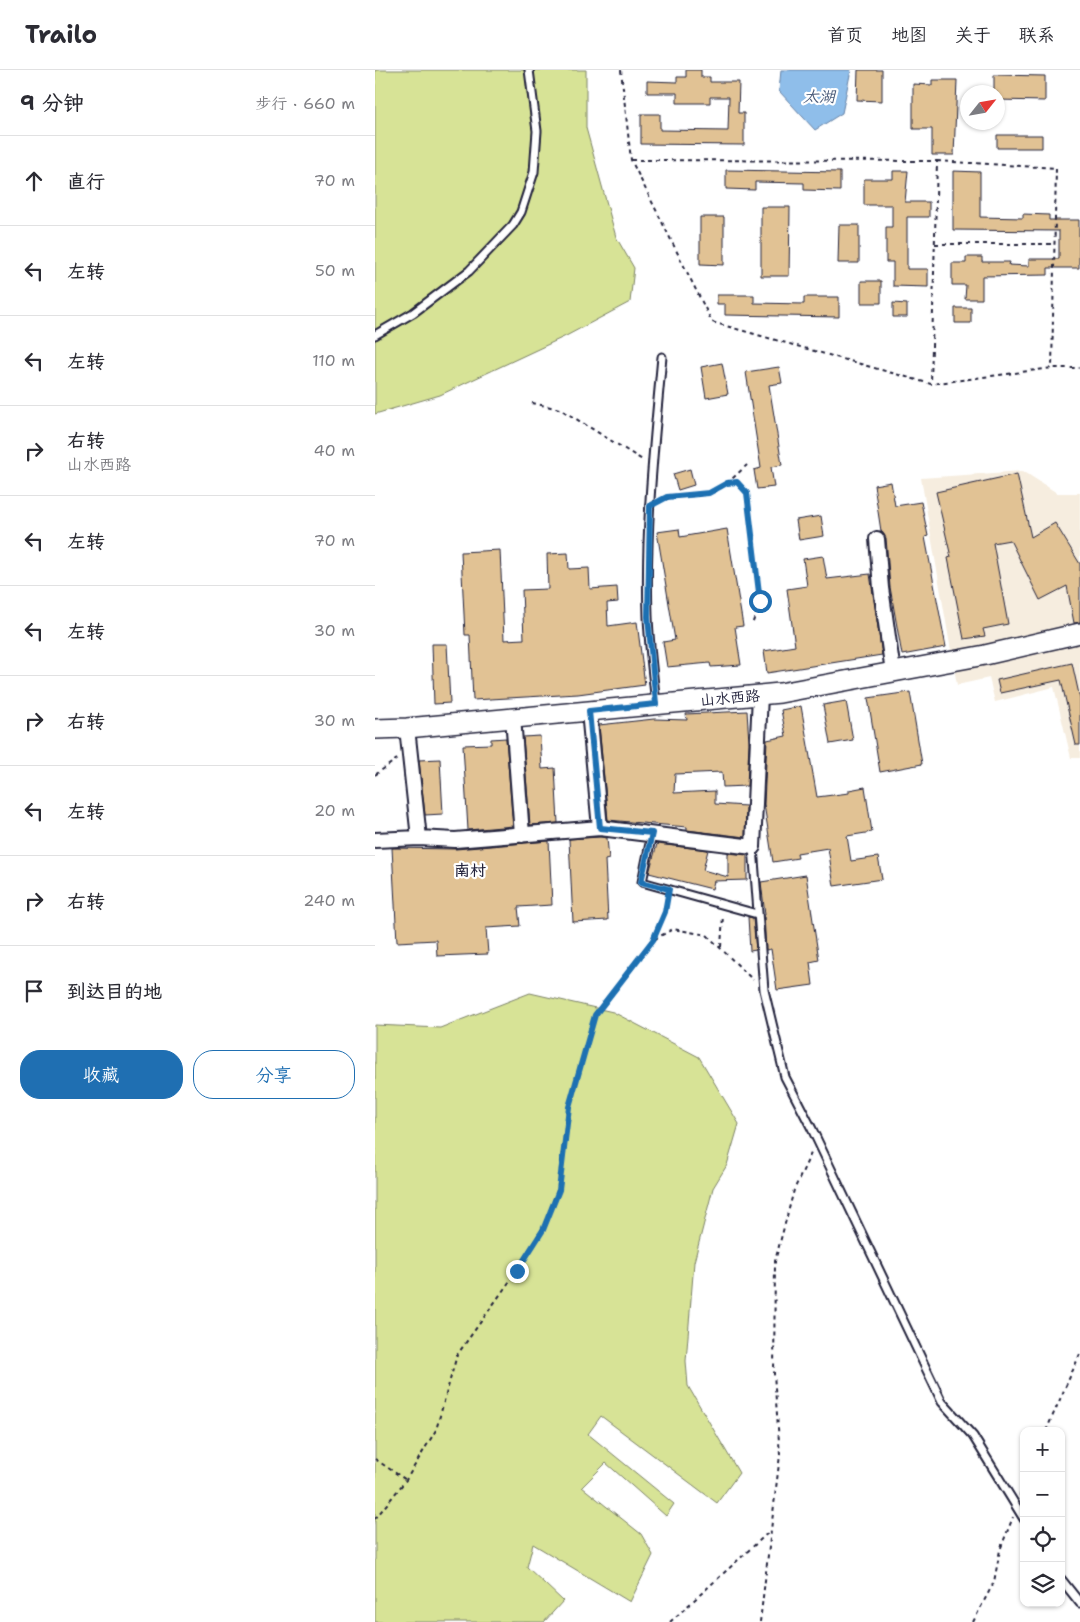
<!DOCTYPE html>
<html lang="zh">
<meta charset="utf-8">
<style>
:root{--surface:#fff;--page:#f7f7f7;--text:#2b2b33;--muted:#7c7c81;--line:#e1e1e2;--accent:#1f6fb2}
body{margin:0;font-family:"Shantell Sans","LXGW WenKai TC",sans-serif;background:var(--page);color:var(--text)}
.controls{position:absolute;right:15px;bottom:15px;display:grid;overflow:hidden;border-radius:10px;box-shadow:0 1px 4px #0004}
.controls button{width:45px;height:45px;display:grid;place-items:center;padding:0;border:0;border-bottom:1px solid var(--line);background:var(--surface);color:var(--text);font:25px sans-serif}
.compass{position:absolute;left:585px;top:15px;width:45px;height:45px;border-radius:50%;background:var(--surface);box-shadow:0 1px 4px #0004;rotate:59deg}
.stop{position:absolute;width:15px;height:15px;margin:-11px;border:4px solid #1f6fb2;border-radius:50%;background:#fff}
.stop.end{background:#1f6fb2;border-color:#fff;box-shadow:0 1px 5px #0008}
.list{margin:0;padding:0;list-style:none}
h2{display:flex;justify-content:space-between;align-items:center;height:65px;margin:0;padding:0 20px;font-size:21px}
h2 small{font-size:16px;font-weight:400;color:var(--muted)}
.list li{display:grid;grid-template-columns:32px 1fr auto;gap:15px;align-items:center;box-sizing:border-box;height:90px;padding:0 20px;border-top:1px solid var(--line)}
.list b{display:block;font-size:19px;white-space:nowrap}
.list p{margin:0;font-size:16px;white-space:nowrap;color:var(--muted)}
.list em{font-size:16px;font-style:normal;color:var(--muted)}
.actions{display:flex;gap:10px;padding:15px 20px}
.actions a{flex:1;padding:11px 0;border:1px solid var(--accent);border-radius:20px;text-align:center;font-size:18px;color:var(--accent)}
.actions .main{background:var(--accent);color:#fff}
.icon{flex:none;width:28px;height:28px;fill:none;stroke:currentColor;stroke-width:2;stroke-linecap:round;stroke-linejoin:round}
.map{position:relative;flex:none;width:705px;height:1552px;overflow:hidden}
header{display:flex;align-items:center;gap:30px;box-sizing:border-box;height:70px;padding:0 25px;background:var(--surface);border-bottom:1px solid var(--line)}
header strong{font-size:24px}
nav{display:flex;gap:28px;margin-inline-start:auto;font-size:18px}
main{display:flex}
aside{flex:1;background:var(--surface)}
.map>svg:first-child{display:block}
.built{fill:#f6eddf}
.green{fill:#d7e396;stroke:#7c8268}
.water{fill:#8fbeea;stroke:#6380a4}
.building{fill:#e1c294;stroke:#22223b}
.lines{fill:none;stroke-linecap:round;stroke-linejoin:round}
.lane-casing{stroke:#22223b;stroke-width:11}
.street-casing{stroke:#22223b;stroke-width:18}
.secondary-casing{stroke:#22223b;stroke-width:22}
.path{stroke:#22223b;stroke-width:2;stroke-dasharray:4 4;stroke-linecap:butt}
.lane{stroke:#fff;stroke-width:7}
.street{stroke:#fff;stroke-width:14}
.secondary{stroke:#fff;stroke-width:19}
.route{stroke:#1f6fb2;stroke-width:6}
.labels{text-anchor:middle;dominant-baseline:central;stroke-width:4.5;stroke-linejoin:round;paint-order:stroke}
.street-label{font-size:15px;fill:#22223b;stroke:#fff}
.water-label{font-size:16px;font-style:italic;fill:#485978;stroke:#fff}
.neighbourhood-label{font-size:16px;font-weight:bold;fill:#22223b;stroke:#fff}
</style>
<header>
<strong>Trailo</strong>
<nav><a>首页</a><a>地图</a><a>关于</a><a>联系</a></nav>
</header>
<main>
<aside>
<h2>9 分钟<small>步行 · 660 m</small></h2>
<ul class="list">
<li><svg class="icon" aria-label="ahead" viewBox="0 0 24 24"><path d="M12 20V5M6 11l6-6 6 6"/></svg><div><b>直行</b></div><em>70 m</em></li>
<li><svg class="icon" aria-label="left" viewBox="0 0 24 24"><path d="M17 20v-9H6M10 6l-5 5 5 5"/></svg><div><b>左转</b></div><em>50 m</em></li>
<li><svg class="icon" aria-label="left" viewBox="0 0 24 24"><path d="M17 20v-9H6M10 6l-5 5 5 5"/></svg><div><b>左转</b></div><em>110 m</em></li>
<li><svg class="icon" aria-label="right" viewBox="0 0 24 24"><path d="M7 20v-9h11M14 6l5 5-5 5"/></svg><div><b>右转</b><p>山水西路</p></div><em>40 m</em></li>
<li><svg class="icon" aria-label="left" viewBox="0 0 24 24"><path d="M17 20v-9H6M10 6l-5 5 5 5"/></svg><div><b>左转</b></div><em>70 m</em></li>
<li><svg class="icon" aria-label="left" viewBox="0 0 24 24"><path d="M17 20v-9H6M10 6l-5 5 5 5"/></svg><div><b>左转</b></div><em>30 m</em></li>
<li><svg class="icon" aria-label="right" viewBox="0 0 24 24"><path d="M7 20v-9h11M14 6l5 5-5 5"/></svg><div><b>右转</b></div><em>30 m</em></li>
<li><svg class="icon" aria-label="left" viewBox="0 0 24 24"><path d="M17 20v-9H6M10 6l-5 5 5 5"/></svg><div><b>左转</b></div><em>20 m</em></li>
<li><svg class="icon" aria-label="right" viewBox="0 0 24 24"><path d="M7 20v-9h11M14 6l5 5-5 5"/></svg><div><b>右转</b></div><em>240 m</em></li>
<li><svg class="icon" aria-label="arrive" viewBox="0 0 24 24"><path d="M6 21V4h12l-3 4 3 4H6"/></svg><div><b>到达目的地</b></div></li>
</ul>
<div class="actions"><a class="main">收藏</a><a>分享</a></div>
</aside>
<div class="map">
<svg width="705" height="1552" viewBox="0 0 705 1552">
<rect width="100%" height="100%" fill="#fff"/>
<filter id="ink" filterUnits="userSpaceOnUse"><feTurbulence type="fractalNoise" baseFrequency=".02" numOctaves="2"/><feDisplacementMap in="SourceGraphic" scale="10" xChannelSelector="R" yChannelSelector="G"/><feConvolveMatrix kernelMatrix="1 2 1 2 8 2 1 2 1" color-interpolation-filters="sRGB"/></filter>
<g filter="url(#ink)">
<path class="built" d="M648,401L682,423H705V688H696L679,617L620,632L614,608L582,615L546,408Z"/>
<path class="green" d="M0,0H211V58L241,167L259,198L255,232L191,266L65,325L0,344Z
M155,923L238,942L324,987L364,1054L352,1095L338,1118L319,1192L311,1291L313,1316L364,1403L342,1433L226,1346L213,1364L299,1434L291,1446L231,1393L207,1417L266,1464L278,1485L255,1532L158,1474L152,1497L188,1531L169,1552H0V955L65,958Z"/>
<path class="water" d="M406,0H476L467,43L440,60L404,21Z"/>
<path class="building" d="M311,0H326V7H335V12H364L363,43H369V75L266,74V44H285V60L353,61L354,27H335V33H302V23H272V11L302,12V7H311Z
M483,0H507V31L482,30Z
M619,5L670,6V31L622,30V22H619Z
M557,10H582L579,85H557V59H538V14L557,15Z
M622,65H667V78H622Z
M351,100L465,102V121L429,120V113L380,112V120L351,119Z
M518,101H533L530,132H554V147H532V199H553V217L518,216V192H511V157H517V135H489V109H518Z
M578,101L605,102V147L648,148V144L674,145V150H704V198H673V205L607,206V229H590L591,215H577V193H591V187H607V192H635L634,195L654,196V189H684V161L578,160Z
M386,137H415L414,206H386Z
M325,147H349V195L325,194Z
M464,155H484V193H463Z
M486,211H506V233H486Z
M342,225H379V233L429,234V227H464V247L350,245V234H342Z
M518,233L532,234V247H518Z
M580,238H596V253H580Z
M347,293L353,324L331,328L326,297Z
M404,297L407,313L394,315L407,395L396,397L399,417L382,419L379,400L386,398L371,302Z
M315,399L319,415L303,420L298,404Z
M642,404L656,467L680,453L705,494V552L699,553L692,516L665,530L635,470L618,473L633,554L608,559L610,566L589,569L573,488L576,487L561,422Z
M516,412L520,436L546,432L553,466L550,467L571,577L527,585L515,517L511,468L506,461L499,415Z
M446,446L449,466L424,470L421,450Z
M304,459L305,467L352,459L368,556L360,557L366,595L336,597L335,593L292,597L288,572L300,570L282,462Z
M125,480L129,570L149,569L147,520L173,519L172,484L193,483L194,499L214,498L215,519L242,517L243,532L232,533L233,556L262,552L270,615L203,624L98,630L95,565H90L86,482Z
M448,486L452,509L495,504L507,585L392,603L389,581L420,576L412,519L432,516L428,489Z
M57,574H72L75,633L59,634Z
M697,593L705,629V675H701L686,610L625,623L622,610Z
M535,622L547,694L505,702L493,628Z
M471,631L478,670L455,674L448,635Z
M426,636L442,727L474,723V720L490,717L497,762L472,766L476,791L503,787L507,809L459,816L453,778L422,783L423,788L398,792L389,734L392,670L411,666L406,640Z
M372,641L374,673L372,716L348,717L347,702L300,704L299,723L340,721V734L371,736L370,767L312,760V757L233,750L224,655L279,649L312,650L311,644Z
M165,666L167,699L180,698L183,753L155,755L148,667Z
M131,668L138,756L93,760L88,675L116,674V669Z
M65,689L68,744L50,745L44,690Z
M225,767L232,768L234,789L230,790L233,850L198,852L194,769Z
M174,771L177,835L143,837L145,856L111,858L113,884L62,886L61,870L22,872L17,778L81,779Z
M282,774L333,780L328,800L353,807V783L372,785V810L339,811L337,819L274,803Z
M431,805L444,890L435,892L438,915L402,920L396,879L391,880L389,845H390L386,812Z
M373,847L378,848L381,880L375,881Z"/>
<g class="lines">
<g class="lane-casing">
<path id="lane" d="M0,265L38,243L94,201L138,155L146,142L159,102L162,61L154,0
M281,634C278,605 274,575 273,546C270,459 279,373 287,287
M277,763L267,812L382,844
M378,777L389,920L410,1007L437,1059L567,1332L598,1366L649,1449
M686,1509L705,1533"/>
</g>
<g class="street-casing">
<path id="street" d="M502,469L506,518L518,602
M138,647L147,765
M32,658L44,768
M225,758L378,777L385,625
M0,770L44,768L80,770L225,758L214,641"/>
</g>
<g class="secondary-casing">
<path id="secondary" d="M0,659L32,658L405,623L610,585L705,563"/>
</g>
<path class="path" d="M246,0L256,90L337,252L556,314L677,298H705
M256,90L562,91L556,314
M562,91L681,98L677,298
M560,174H678
M157,333L185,339L269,391
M352,413L362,412L372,423L385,531L377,555
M283,432C299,423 317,428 334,423C349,418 361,405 372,395
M0,705L22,689
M278,870L290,842L292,828
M346,877L348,845
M671,1361L705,1284
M0,1389L31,1410
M645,1426L649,1415
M0,1449L31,1410L61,1360L82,1285L142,1201L168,1159L183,1120L194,1037L220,945L278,870L298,859L332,865L378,910
M295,1552L395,1461
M385,1552L405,1385L399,1304L400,1191L419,1120L437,1081
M598,1552L619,1512L625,1480L638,1447"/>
<use href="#lane" class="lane"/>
<use href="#street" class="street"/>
<use href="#secondary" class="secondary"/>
</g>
</g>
<g class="lines" filter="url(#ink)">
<path class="route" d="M142,1201L168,1160L184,1120L194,1037L220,945L278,870L290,842L294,819L266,812L277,763L225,758L214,641L281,634L273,547L275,436L292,427L334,423L352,413L362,412L372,423L385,531"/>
</g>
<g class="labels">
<g class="street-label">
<text transform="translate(355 628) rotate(-5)">山水西路</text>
</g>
<g class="water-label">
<text x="444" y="26">太湖</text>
</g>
<g class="neighbourhood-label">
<text x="95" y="800">南村</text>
</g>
</g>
</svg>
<div class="controls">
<button>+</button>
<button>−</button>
<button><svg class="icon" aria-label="locate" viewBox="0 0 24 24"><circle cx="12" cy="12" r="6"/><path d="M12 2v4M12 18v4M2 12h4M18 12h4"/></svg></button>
<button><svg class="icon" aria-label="layers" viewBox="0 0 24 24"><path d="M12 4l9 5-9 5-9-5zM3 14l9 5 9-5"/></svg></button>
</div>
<svg class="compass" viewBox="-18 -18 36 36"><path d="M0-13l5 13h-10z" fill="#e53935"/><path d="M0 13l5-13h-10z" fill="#7c7c81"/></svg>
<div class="stop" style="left:385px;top:531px"></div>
<div class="stop end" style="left:142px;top:1201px"></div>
</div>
</main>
